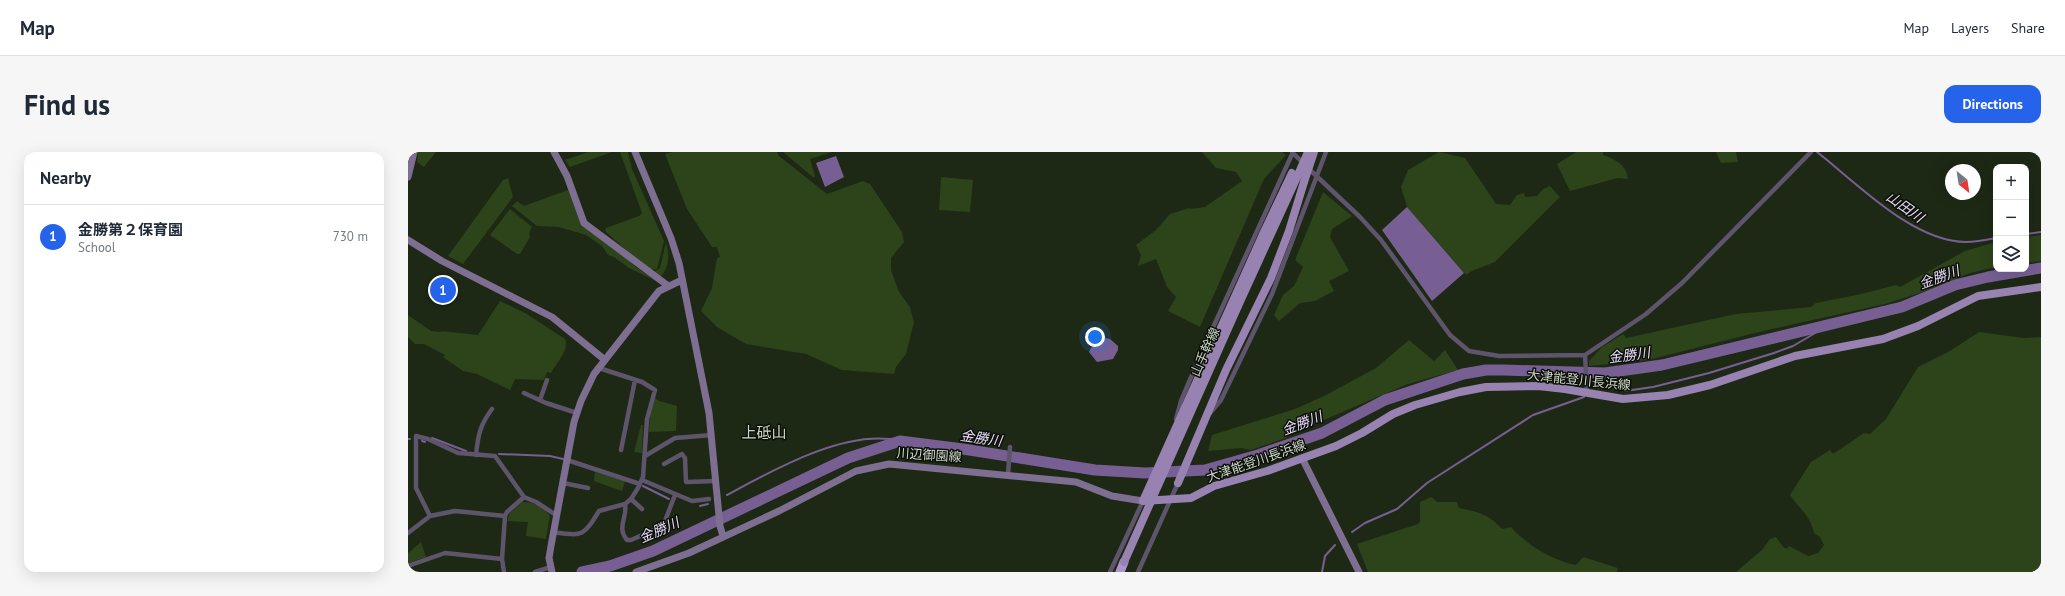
<!DOCTYPE html>
<meta charset="utf-8">
<style>
:root{--surface:#fff;--page:#f6f6f7;--text:#1f2937;--muted:#747a83;--line:#e0e1e3;--accent:#2563eb}
body{margin:0;font-family:"PT Sans","Noto Sans JP",sans-serif;background:var(--page);color:var(--text)}
.controls{position:absolute;right:12px;top:12px;display:grid;overflow:hidden;border-radius:8px;box-shadow:0 4px 16px #0002}
.controls button{width:36px;height:36px;display:grid;place-items:center;padding:0;border:0;border-bottom:1px solid var(--line);background:var(--surface);color:var(--text);font:20px sans-serif}
.compass{position:absolute;left:1537px;top:12px;width:36px;height:36px;border-radius:50%;background:var(--surface);box-shadow:0 4px 16px #0002;rotate:150deg}
.you{position:absolute;left:687px;top:185px;width:14px;height:14px;margin:-10px;border:3px solid #fff;border-radius:50%;background:#1a73e8;box-shadow:0 0 0 6px #1a73e833}
.badge{display:grid;place-items:center;width:26px;height:26px;border-radius:50%;background:var(--accent);color:#fff;font-size:13px;font-weight:700}
.pin{position:absolute;translate:-50% -50%;border:2px solid #fff;box-shadow:0 1px 4px #0006}
.list{margin:0;padding:0;list-style:none}
h2{display:flex;justify-content:space-between;align-items:center;height:52px;margin:0;padding:0 16px;font-size:17px}
h2 small{font-size:13px;font-weight:400;color:var(--muted)}
.list li{display:grid;grid-template-columns:26px 1fr auto;gap:12px;align-items:center;box-sizing:border-box;height:64px;padding:0 16px;border-top:1px solid var(--line)}
.list b{display:block;font-size:15px;white-space:nowrap}
.list p{margin:0;font-size:13px;white-space:nowrap;color:var(--muted)}
.list em{font-size:13px;font-style:normal;color:var(--muted)}
.icon{flex:none;width:22px;height:22px;fill:none;stroke:currentColor;stroke-width:2;stroke-linecap:round;stroke-linejoin:round}
.map{position:relative;flex:none;width:1633px;height:420px;overflow:hidden;border-radius:12px}
header{display:flex;align-items:center;gap:24px;box-sizing:border-box;height:56px;padding:0 20px;background:var(--surface);border-bottom:1px solid var(--line)}
header strong{font-size:19px}
nav{display:flex;gap:22px;margin-inline-start:auto;font-size:14px}
.intro{display:flex;align-items:center;justify-content:space-between;box-sizing:border-box;height:96px;padding:0 24px}
h1{margin:0;font-size:28px}
.button{padding:10px 18px;border-radius:12px;background:var(--accent);color:#fff;font-size:14px;font-weight:700}
main{display:flex;gap:24px;padding:0 24px}
aside{flex:1;background:var(--surface);border-radius:12px;box-shadow:0 4px 16px #0002}
.map>svg:first-child{display:block}
.green{fill:#2d431a}
.water{fill:#775f94}
.lines{fill:none;stroke-linecap:round;stroke-linejoin:round}
.stream{stroke:#775f94;stroke-width:2}
.river{stroke:#775f94;stroke-width:11}
.street{stroke:#5e546b;stroke-width:4.5}
.secondary{stroke:#7e6e92;stroke-width:7}
.primary{stroke:#9782b1;stroke-width:8}
.highway{stroke:#ae94cd;stroke-width:9}
.primary-bridge{stroke:#9782b1;stroke-width:8}
.labels{text-anchor:middle;dominant-baseline:central;stroke-width:3;stroke-linejoin:round;paint-order:stroke}
.street-label{font-size:13px;fill:#ced6c9;stroke:#0b1007}
.water-label{font-size:14px;font-style:italic;fill:#e6d8f9;stroke:#0b1007}
.quarter-label{font-size:15px;fill:#ced6c9;stroke:#0b1007}
</style>
<header>
<strong>Map</strong>
<nav><a>Map</a><a>Layers</a><a>Share</a></nav>
</header>
<div class="intro"><h1>Find us</h1><a class="button">Directions</a></div>
<main>
<aside>
<h2>Nearby<small></small></h2>
<ul class="list">
<li><span class="badge">1</span><div><b>金勝第２保育園</b><p>School</p></div><em>730 m</em></li>
</ul>
</aside>
<div class="map">
<svg width="1633" height="420" viewBox="0 0 1633 420">
<rect width="100%" height="100%" fill="#1d2915"/>
<path class="green" d="M10,0H28L16,15L9,10Z
M180,0H204L162,15L157,8Z
M212,0H220L224,17L256,89L249,117L243,118L230,109L197,79L198,76L231,64L234,61Z
M265,0H369L371,4L419,42L455,29L462,32L494,80L496,90L483,106V118L491,140L502,155L506,170L498,202L488,215L486,222L434,218L398,202L338,192L309,175L293,159L304,136L309,106L312,105L309,95H304L279,57L257,2Z
M375,0H424L402,7L407,24L406,26Z
M794,0H874L878,3L856,27L792,175L760,159L768,145L759,135L748,107L730,114L733,103L728,93L748,78L762,62L781,56L782,57L797,55L834,29L828,20L808,16Z
M1031,0L1057,6L1088,52L1102,53L1109,43L1116,41L1117,45L1129,44L1135,37L1142,34L1152,45L1087,110L1064,119L1058,123L999,55L993,35L1000,18Z
M1168,0H1195V3C1207,7 1219,13 1220,27L1210,26L1162,39L1149,12Z
M1308,0H1328L1330,10L1313,11Z
M533,25L565,28L562,60L531,58Z
M100,26L105,45L55,112L40,104L95,28Z
M160,38L173,72L205,94L228,115L248,129L221,116L206,105L200,103L194,94L178,83L151,75L129,74L104,54L109,49L116,54Z
M915,40L944,64L924,77L922,85L941,119L921,129L926,139L907,149L892,151L871,169L866,163L875,143L886,134L895,115L887,108Z
M102,57L124,75L121,81L122,85L112,102H109L82,83Z
M1633,83V109L1618,111V85Z
M258,90C261,101 262,115 253,124L246,120L252,116Z
M1588,90V115L1562,121L1518,139L1477,152L1351,180L1240,208L1181,214V209L1194,195L1215,182L1218,186L1328,162L1403,155L1408,151L1453,142L1488,133L1492,135L1557,99Z
M92,149L119,162L157,187C162,198 148,211 143,221L139,220L136,228L107,227L102,238L69,222L55,219L35,205L37,203L16,192H7L0,185V163L23,179L33,180L34,179L70,183Z
M1571,180L1616,186L1633,185V420H1328L1354,398L1362,387L1368,385L1375,395L1379,397L1381,394L1400,404L1410,401L1416,393L1412,385L1406,381C1402,363 1392,358 1382,343L1403,310L1422,298L1425,302L1456,281L1462,282L1478,267L1510,215L1542,199Z
M1001,188L1026,209L1037,198L1050,218L1000,232L904,273L901,271L889,274L881,285L843,298L833,296L800,299L804,283L887,257L918,243L968,216Z
M247,246L251,249L269,254L268,279L241,280L242,261Z
M233,273H235L234,301L226,300Z
M187,320L217,329L214,339L186,329Z
M1023,345L1029,350H1049L1051,356C1070,360 1081,362 1094,377L1103,375C1119,393 1144,408 1168,413L1175,405L1210,416L1209,420H960L949,392L1010,372L1012,370V350Z
M114,350C124,349 136,356 142,364L138,387L118,384L120,370L99,369L102,361Z
M13,390L18,405L0,411V401Z"/>
<path class="water" d="M428,4L436,25L417,35L408,11Z
M999,55L1056,121L1024,149L974,78Z
M693,185L702,187L710,194V198L705,207L689,210L681,200L684,194Z"/>
<g class="lines">
<path class="stream" d="M1409,0C1449,31 1505,90 1558,90C1568,90 1578,88 1588,86
M1618,82L1633,80
M1217,239L1245,235L1301,221L1366,201L1385,194L1421,173
M24,286L58,299
M0,287H2
M14,289L17,290
M91,302L142,304L155,307
M235,334L261,347
M319,343C365,318 439,276 492,289
M292,354L300,352
M944,380L957,371L989,357L1019,331L1125,263L1176,245
M914,420L917,404L927,393"/>
<path class="river" d="M174,420L202,414L245,399L440,306L492,289L555,297L687,318L737,321L797,318L850,303L914,281L977,248L1055,222L1078,218H1096L1197,221L1254,213L1494,155L1547,133L1580,125L1633,116"/>
<path class="street" d="M884,0L895,11
M901,17L952,65L973,88L1042,183L1061,199L1091,204L1177,203
M1179,240L1177,203L1238,162L1274,131L1403,0
M116,241L138,251L169,261
M132,248L139,228
M802,261L813,248L864,142L918,0
M768,267L773,249L792,204L885,0
M213,298L227,228
M68,303C70,283 72,273 84,257
M237,304L267,286L304,283
M159,308L232,332
M256,312L274,302L277,306L278,330L308,329
M600,322L602,295
M234,328L284,349L301,347
M155,331L180,336
M223,347L234,357
M217,352C220,365 208,375 219,388H223L255,374L267,343
M22,364L8,336V284L20,287L50,301L87,304L116,345L128,350L148,363
M145,380C175,384 175,385 191,359L217,352L223,347L230,336L235,325L239,267L247,238L234,230L191,216
M0,381L22,364L47,359L97,364
M0,414L37,401L94,407
M96,420L94,407L97,364L99,360L116,345
M127,420L143,415
M702,420L735,349
M730,420L770,331"/>
<path class="secondary" d="M146,0L159,24L176,71L259,133
M227,0L263,86L271,111L301,261L312,374L315,384
M0,25L6,0
M0,88L34,109L144,165L197,208
M894,306L951,420
M144,420L141,406L143,394L166,270L173,249L186,222L251,139L274,128
M228,420L281,401L371,359L448,319L481,312L668,330L704,344L735,349"/>
<path class="primary" d="M884,21L856,80L735,349L783,346L806,334L859,319L928,294L954,281L985,262L1007,253L1052,240L1078,235L1130,234L1157,237L1215,247L1260,243L1302,233L1387,204L1475,187L1510,174L1570,144L1633,135
M830,154L889,25
M770,331L818,218L863,126L881,79L896,30"/>
<path class="highway" d="M712,420L716,410"/>
<path class="primary-bridge" d="M889,25L900,0
M896,30L906,0
M716,410L830,154"/>
</g>
<g class="labels">
<g class="street-label">
<text transform="translate(797 200) rotate(-66)">山手幹線</text>
<text transform="translate(1171 228) rotate(6)">大津能登川長浜線</text>
<text transform="translate(521 303) rotate(4)">川辺御園線</text>
<text transform="translate(848 309) rotate(-19)">大津能登川長浜線</text>
</g>
<g class="water-label">
<text transform="translate(1497 55) rotate(35)">山田川</text>
<text transform="translate(1531 125) rotate(-20)">金勝川</text>
<text transform="translate(1221 203) rotate(-8)">金勝川</text>
<text transform="translate(894 271) rotate(-21)">金勝川</text>
<text transform="translate(573 286) rotate(8)">金勝川</text>
<text transform="translate(251 378) rotate(-24)">金勝川</text>
</g>
<g class="quarter-label">
<text x="356" y="280">上砥山</text>
</g>
</g>
</svg>
<div class="controls">
<button>+</button>
<button>−</button>
<button><svg class="icon" aria-label="layers" viewBox="0 0 24 24"><path d="M12 4l9 5-9 5-9-5zM3 14l9 5 9-5"/></svg></button>
</div>
<svg class="compass" viewBox="-18 -18 36 36"><path d="M0-13l5 13h-10z" fill="#e53935"/><path d="M0 13l5-13h-10z" fill="#747a83"/></svg>
<div class="you"></div>
<div class="pin badge" style="left:35px;top:138px">1</div>
</div>
</main>
